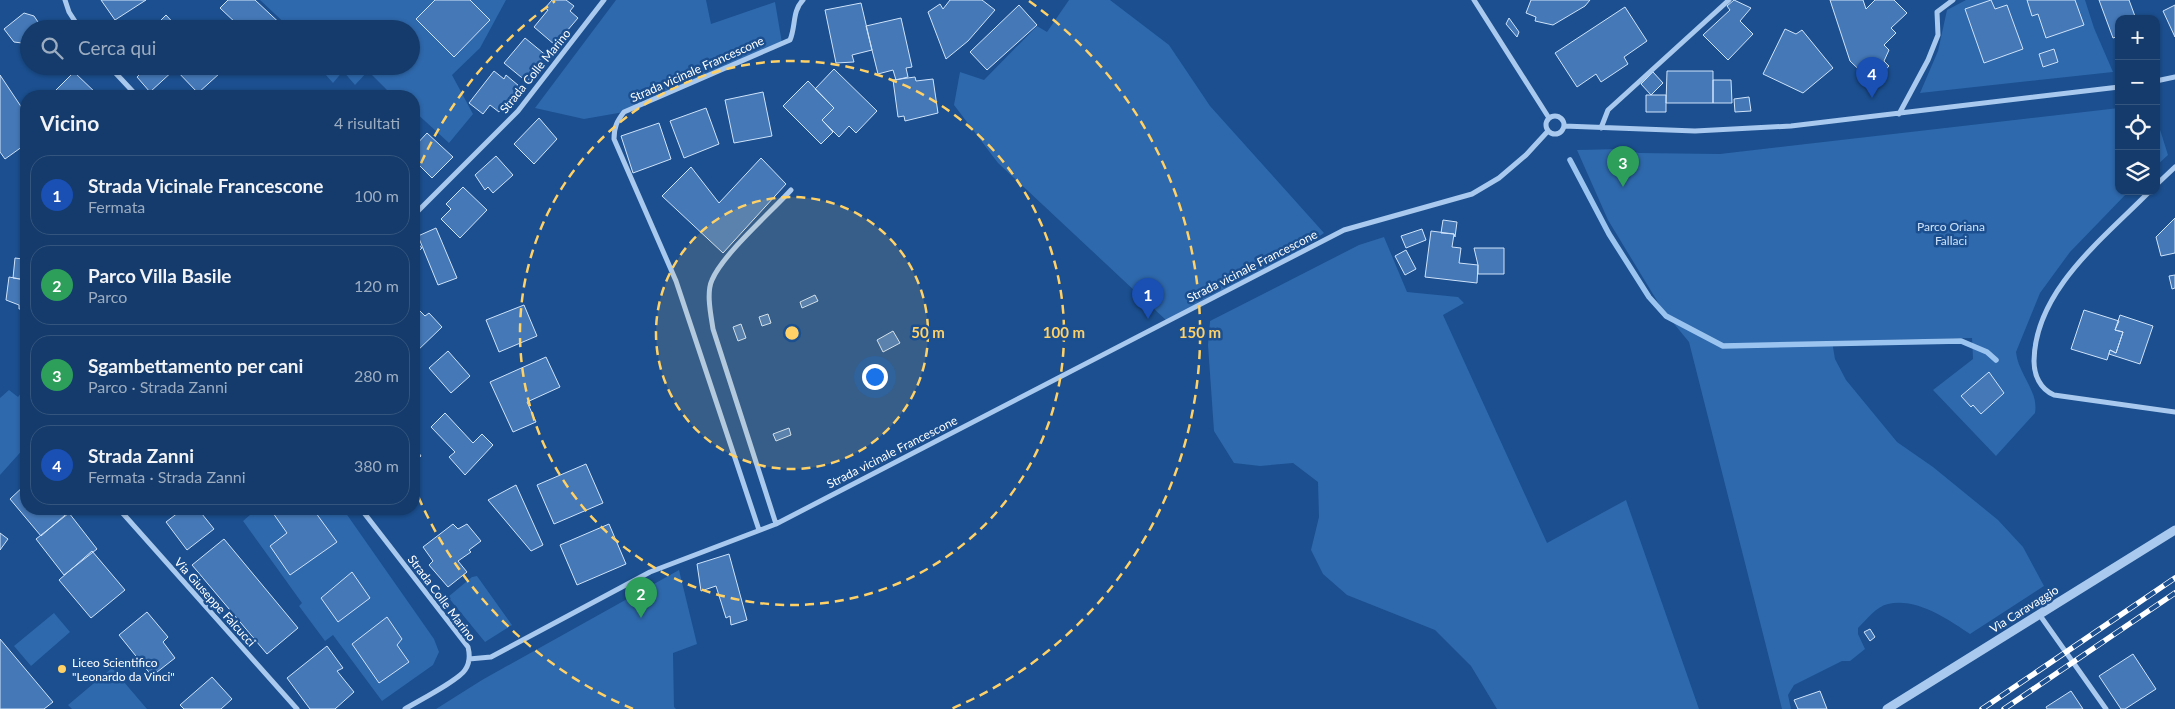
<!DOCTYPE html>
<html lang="it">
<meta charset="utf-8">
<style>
:root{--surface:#143b6b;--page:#214673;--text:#f1f3f6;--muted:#9dadc1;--line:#33557e;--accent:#8c9099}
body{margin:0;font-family:Lato,sans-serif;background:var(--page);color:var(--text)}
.controls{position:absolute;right:15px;top:15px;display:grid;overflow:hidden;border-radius:10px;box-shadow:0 1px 4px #0004}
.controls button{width:45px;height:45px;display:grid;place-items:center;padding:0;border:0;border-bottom:1px solid var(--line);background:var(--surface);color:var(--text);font:25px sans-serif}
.you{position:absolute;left:874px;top:376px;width:18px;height:18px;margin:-12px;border:4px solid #fff;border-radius:50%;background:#1a73e8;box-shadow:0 0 0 8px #1a73e833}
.badge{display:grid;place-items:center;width:32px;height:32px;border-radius:50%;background:var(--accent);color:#fff;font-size:16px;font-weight:700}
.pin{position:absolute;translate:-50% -41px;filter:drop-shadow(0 1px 2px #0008)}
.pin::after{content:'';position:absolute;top:26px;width:18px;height:15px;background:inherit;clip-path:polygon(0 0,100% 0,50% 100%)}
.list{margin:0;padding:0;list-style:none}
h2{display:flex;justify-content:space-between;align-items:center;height:65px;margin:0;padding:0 20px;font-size:21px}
h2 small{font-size:16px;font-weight:400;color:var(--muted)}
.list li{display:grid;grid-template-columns:32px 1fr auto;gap:15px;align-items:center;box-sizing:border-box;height:80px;margin:0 10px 10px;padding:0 10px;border:1px solid var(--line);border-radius:20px}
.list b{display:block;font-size:19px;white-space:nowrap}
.list p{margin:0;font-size:16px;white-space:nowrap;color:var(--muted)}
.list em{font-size:16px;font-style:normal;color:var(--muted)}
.icon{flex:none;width:28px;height:28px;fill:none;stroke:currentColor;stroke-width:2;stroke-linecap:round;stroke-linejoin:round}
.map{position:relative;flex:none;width:2175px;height:709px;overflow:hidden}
.search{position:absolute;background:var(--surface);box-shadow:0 1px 4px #0004;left:20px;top:20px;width:400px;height:55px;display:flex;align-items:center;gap:12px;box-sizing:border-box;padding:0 18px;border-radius:28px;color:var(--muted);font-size:19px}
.panel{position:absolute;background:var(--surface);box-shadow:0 1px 4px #0004;left:20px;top:90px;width:400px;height:425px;border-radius:20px}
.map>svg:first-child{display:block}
.green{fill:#2e69ad}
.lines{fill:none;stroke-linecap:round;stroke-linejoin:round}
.stream{stroke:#9cc4f0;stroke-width:5.5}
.building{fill:#4478b7;stroke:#cfe3fa}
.minor{stroke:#a9c9ee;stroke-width:5}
.tertiary{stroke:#a9c9ee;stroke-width:9}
.rail-casing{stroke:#fff;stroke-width:5.5}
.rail{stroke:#1b4f8f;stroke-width:4;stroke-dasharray:11;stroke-linecap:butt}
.ring{fill:none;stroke:#ffd166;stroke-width:2.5;stroke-dasharray:9 6}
.poi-dot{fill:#ffd166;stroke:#1b4f8f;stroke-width:2}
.labels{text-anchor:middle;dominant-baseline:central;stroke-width:5;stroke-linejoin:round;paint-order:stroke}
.street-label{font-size:12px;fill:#fff;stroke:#1b4f8f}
.park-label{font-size:12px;fill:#cfe3fa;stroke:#1b4f8f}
.poi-label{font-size:12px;fill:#fff;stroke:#1b4f8f;text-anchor:start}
.centre{fill:#ffd166;stroke:#1b4f8f;stroke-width:2.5}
.ring-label{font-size:15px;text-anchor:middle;font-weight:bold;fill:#ffd166;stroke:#1b4f8f;stroke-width:5;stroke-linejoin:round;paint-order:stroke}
</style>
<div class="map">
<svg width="2175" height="709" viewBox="0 0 2175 709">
<rect width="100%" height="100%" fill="#1b4f8f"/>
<path class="green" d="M260,0H506L480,48L452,75L473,114L449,143L414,111V96H382L387,90L368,71L355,85L343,71L333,83L318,66H411V29H291Z
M616,0H706L711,24L775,2L782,43L624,112L584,119L535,108Z
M1069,0H1110L1169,45L1210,106L1324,233L1284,261L1167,321L998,163L954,105L960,72L984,80L1037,26L1047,32Z
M1966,0H2085L2094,28L2113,72L1920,93L1938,51L1947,10Z
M2119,108V191H2129L2070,252L2040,293L2016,352C2018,374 2039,391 2035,413L1996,456L1933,390L1973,359L1972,338L1832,341L1835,359L1846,380L1897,442L1933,467L1998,520L2023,547L2044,586L1970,634C1948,619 1916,597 1888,604C1877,606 1866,620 1858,628V634L1865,649L1850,661H1842L1794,685L1788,695L1791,709H1782L1689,342L1662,309L1608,220L1577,150L1622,149L1639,153L1720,154Z
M2156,117L2168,155L2156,166Z
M1384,237L1407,292L1458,297L1464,303L1443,315L1547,543L1626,500L1699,709H1497L1471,666L1435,630L1347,595L1323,574L1311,550L1319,517L1318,482L1293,463L1260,466L1234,463L1214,431L1208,345L1210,321L1359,245Z
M26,387V446L0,475V398L9,390L18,397Z
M257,509H343L434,639L439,652L433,665L382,701L333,635L325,641L299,606L302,603L243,521Z
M679,570L697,644L673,653L674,707L676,709H436L482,680Z
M477,576L512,625L485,642L448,597L472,577Z
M54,613L70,632L31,666L14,646Z
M112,668L147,709H72L68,705Z"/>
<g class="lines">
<path class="stream" d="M1570,160L1609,234L1649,297L1666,316L1723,346L1961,341L1987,352L1996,360"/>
</g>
<path class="building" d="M101,0H146L115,20Z
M228,0H255L286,29H235L238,25L220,8Z
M435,0H470L490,20L454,57L416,19Z
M552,0H566L574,6L570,11L578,18L555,45L534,27L548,10L545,8Z
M950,0H982L995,10L968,41L946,59L928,12L940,4L943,9Z
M1531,0H1590L1585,6L1553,25L1535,21L1536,17L1526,13Z
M1734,0L1751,8L1740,21L1753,34L1728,60L1703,35L1730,10L1727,6Z
M1830,0H1863L1866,9L1875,0H1894L1907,13L1891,28L1896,33L1884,45L1889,50L1884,61L1889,66L1873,83L1850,61Z
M1991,0L1995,9L2007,5L2023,49L1984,63L1965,9Z
M2027,0H2075L2084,25L2046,38L2038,14L2032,16Z
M2099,0H2129L2136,19H2119V36L2113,38Z
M861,3L872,50L852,55L854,62L836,63L825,10Z
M1019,5L1037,25L987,70L970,52Z
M2175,5V37L2163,11Z
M1625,7L1647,41L1624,57L1628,64L1601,82L1596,74L1577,87L1555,53Z
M24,13L34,16L40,25L45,22L50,29H29V52L22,43L14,42L4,29Z
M166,15L179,29H152Z
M901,18L912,67L906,68L908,77L896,80L893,70L878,74L866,26Z
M1509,18L1519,32L1517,37L1506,24Z
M1785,29L1796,34L1802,30L1833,68L1803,93L1763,74Z
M525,38L548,57L527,82L504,63Z
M2054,49L2058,62L2043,67L2039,54Z
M148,66H214L220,73L198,93L175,69L150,92L137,77Z
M834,69L877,111L856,133L849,126L839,137L822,120L834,108L815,89Z
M494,71L504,79L506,75L519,86L499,112L490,105L483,114L469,103Z
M1667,71H1713V103H1666Z
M74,72L99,96H50Z
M1653,72L1663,83L1651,95L1641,84Z
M0,75L26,114V144L5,159L0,152Z
M915,77L916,81L933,79L938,113L905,121L904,116L898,117L893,80Z
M1713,80H1731L1732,103H1713Z
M808,81L834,108L822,120L833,132L821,144L783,106Z
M763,92L772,136L734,143L725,100Z
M1646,95H1666V112H1646Z
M1749,97L1751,111L1735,112L1734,99Z
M706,108L719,144L684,158L670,121Z
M539,118L557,139L534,164L514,144Z
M659,123L671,159L633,173L621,136Z
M427,133L453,157L432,178L414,160V147Z
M496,156L513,175L493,193L488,187L485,190L475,175Z
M761,158L786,184L723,253L662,196L691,167L719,203Z
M463,187L487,210L460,238L441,219L451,209L446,204Z
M2175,218V253L2161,256L2156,237Z
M1443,220L1457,222L1455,237L1454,234L1441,233Z
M436,228L457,278L438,285L418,236Z
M1422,229L1426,240L1406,248L1401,236Z
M1431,231L1454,234L1452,247L1461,248L1459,263L1478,265L1477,283L1425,277Z
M414,239L422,248L414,256Z
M1474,248H1504V274H1478V265Z
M1406,250L1416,269L1405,275L1395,256Z
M23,256L26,257V280L13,278L15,258L23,259Z
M2175,275V288L2172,289L2169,276Z
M9,277L26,280V309H19V305L6,300Z
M815,295L818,301L802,308L800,302Z
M524,305L537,336L499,352L486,320Z
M418,309L425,316L429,313L442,327L415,353L414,314Z
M2084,310L2119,321L2115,330L2123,332L2116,353L2110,350L2107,360L2071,349Z
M768,314L771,323L762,326L759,317Z
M2120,315L2153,326L2140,364L2109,354L2110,350L2116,353L2123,332L2115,330Z
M741,324L746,338L738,341L733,327Z
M893,331L900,343L883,352L877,340Z
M448,351L470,376L451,393L429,368Z
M546,357L560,387L527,402L536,422L513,432L490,382Z
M1989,372L2004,393L1981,414L1973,405L1971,407L1961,396Z
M445,413L473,443L482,434L493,445L465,475L449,457L455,452L431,427Z
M789,428L791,435L776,441L773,434Z
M414,446L421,456L414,462Z
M586,464L603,503L554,524L537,485Z
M26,484V509H72L41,536L10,499Z
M516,485L543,545L531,551L488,500Z
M183,509H198L214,529L187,550L166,522Z
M280,509H313L337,542L290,575L270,546L287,533L273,513Z
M69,513L97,549L64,575L36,539Z
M453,524L458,529L467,524L481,541L469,550L471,552L458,561L467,572L448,587L429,565L433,561L423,547Z
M609,524L626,564L577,585L560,545Z
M0,533L8,539L0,550Z
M224,539L298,628L267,654L192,565Z
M92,551L125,590L91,618L59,580Z
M729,554L747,620L731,625L730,616L726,618L716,586L701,591L697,564Z
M352,572L370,598L338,622L321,598Z
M147,612L168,637L163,642L175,658L152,676L119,635Z
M387,617L402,639L397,645L409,662L379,683L352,644Z
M1870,629L1875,637L1870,641L1864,632Z
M0,639L53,702L44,709H0Z
M327,646L343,668L337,671L354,692L335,709H310L287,678Z
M2133,654L2156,689L2125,709H2121L2099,676Z
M212,677L232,699L221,709H184L180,705Z
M1820,691L1827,709H1798L1794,700Z
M2071,691L2083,709H2047L2046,707Z"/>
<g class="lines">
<path class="minor" d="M65,0L69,12L80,29
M1474,0L1549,118
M109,66L137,96
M2156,81L2175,77
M1899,114L1928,60L1938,35L1937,12L1953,0
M1546 125a9 9 0 1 1 18 0a9 9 0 1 1-18 0Z
M1564,126L1695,131L1791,126L2119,87
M1601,128L1608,110L1729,0
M2156,185L2175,167
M2150,191C2104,238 2035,290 2034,361C2034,375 2040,389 2054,395L2175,412
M414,215L518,111L604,0
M119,509L297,709
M361,509L468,647C470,655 470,663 465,670C459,680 418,701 405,709
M776,524L713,329C711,315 706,293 712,280C723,254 770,213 791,190
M759,530L676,281L614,139C614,127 617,121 624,112L790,40C796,26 792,11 803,0
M2039,614L2106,709
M469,659L491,657L650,572L776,524L1344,230L1472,194L1499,178L1526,155L1548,131"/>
<path class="tertiary" d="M1887,709L2175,530"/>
<g class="rail-casing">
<path id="rail" d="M1982,709L2175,578
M2004,709L2175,593"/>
</g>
<use href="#rail" class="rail"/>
</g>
<circle cx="792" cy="333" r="136" fill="#ffd166" fill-opacity=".12"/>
<g class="ring">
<circle cx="792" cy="333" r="136"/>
<circle cx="792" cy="333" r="272"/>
<path d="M633 709A408 408 0 0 1 415 489M415 177A408 408 0 0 1 555 1M1029 1A408 408 0 0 1 951 709"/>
</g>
<circle class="poi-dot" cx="62" cy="669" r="5"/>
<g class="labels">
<g class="street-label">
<text transform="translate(697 69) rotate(-24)">Strada vicinale Francescone</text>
<text transform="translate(535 71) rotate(-51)">Strada Colle Marino</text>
<text transform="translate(1252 266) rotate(-27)">Strada vicinale Francescone</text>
<text transform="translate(892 452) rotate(-27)">Strada vicinale Francescone</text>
<text transform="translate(442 598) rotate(53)">Strada Colle Marino</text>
<text transform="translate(215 602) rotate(48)">Via Giuseppe Falcucci</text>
<text transform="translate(2024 609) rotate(-32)">Via Caravaggio</text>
</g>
<g class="park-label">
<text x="1951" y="226">Parco Oriana<tspan x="1951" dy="14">Fallaci</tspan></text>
</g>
<g class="poi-label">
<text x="72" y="662">Liceo Scientifico<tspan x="72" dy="14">"Leonardo da Vinci"</tspan></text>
</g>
</g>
<circle cx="792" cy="333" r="8" class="centre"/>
<g class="ring-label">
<text x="928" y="338">50 m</text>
<text x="1064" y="338">100 m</text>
<text x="1200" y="338">150 m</text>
</g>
</svg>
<div class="controls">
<button>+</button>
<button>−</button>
<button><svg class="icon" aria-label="locate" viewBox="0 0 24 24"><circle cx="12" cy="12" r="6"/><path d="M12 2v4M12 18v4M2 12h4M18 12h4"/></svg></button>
<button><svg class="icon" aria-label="layers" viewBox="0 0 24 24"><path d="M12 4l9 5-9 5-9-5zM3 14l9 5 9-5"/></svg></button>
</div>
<div class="you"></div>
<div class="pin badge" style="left:1148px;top:319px;background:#1a4fb4">1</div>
<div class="pin badge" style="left:641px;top:618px;background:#2e9e5b">2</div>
<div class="pin badge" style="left:1623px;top:187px;background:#2e9e5b">3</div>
<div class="pin badge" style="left:1872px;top:98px;background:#1a4fb4">4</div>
<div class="search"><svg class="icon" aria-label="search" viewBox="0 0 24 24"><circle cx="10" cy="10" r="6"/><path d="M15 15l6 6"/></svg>Cerca qui</div>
<section class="panel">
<h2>Vicino<small>4 risultati</small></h2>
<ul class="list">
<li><span class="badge" style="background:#1a4fb4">1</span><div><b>Strada Vicinale Francescone</b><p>Fermata</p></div><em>100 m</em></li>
<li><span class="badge" style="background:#2e9e5b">2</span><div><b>Parco Villa Basile</b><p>Parco</p></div><em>120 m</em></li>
<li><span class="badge" style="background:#2e9e5b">3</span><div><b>Sgambettamento per cani</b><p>Parco · Strada Zanni</p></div><em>280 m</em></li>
<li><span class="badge" style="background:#1a4fb4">4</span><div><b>Strada Zanni</b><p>Fermata · Strada Zanni</p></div><em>380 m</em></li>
</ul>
</section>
</div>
